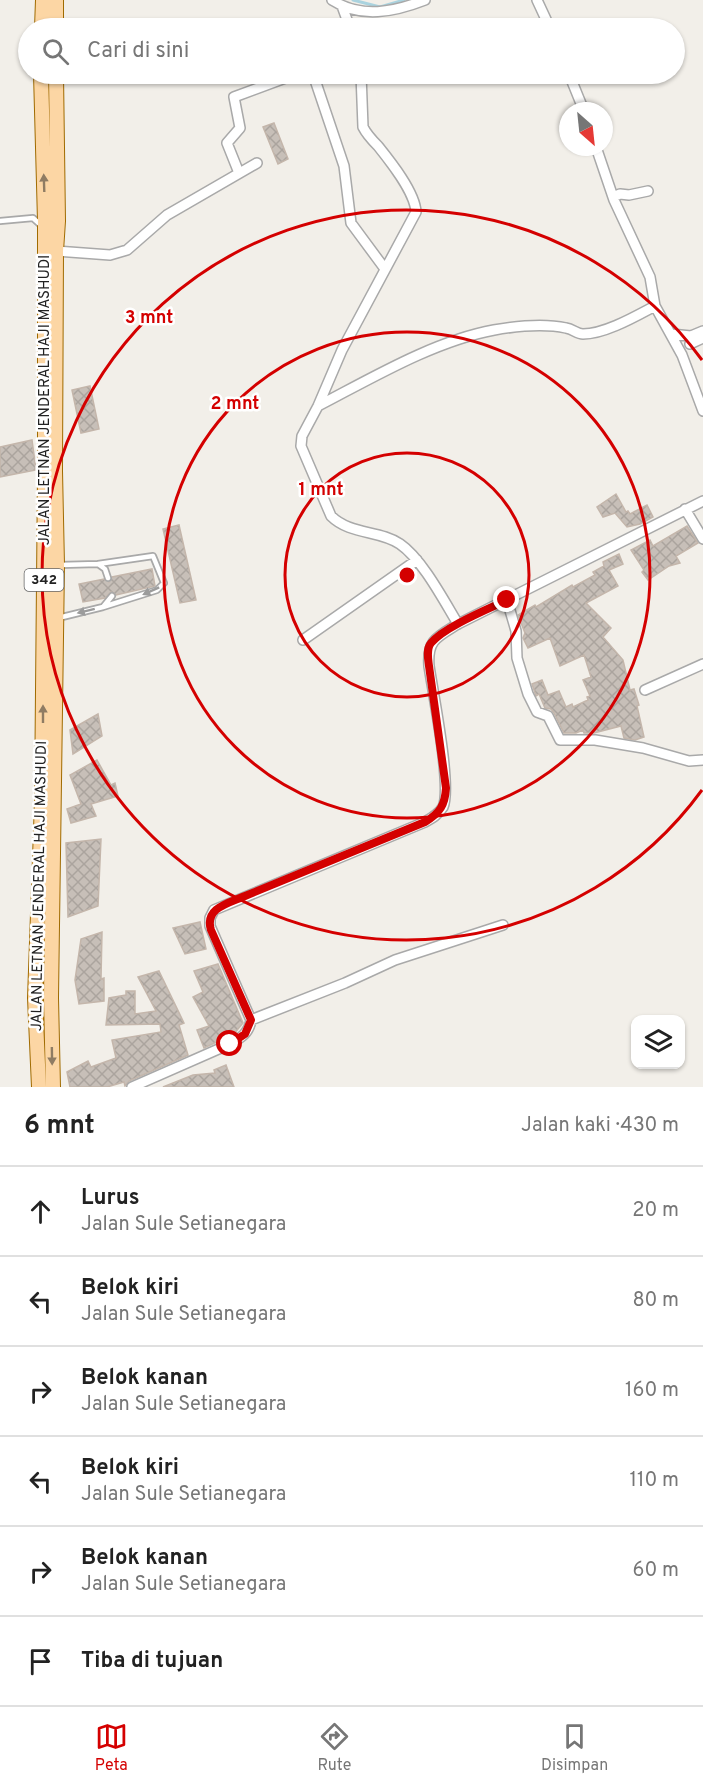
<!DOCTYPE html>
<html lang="id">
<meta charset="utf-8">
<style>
:root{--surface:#fff;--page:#f2f2f2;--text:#222;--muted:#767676;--line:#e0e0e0;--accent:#d40000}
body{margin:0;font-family:Overpass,sans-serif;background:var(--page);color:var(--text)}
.controls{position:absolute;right:18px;bottom:18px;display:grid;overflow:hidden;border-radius:12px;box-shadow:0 2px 4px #0004}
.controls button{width:54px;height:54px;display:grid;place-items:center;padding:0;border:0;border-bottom:2px solid var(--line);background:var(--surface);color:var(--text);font:30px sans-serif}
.compass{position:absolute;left:559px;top:102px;width:54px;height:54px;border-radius:50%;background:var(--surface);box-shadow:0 2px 4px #0004;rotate:153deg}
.stop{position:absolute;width:18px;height:18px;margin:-14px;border:4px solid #d40000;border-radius:50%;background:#fff}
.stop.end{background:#d40000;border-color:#fff;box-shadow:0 2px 6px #0008}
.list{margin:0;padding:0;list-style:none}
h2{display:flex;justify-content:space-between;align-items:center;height:78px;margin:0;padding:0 24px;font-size:26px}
h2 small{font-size:20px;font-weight:400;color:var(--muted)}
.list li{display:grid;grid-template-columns:39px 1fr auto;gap:18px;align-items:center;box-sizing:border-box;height:90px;padding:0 24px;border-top:2px solid var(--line)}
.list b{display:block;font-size:22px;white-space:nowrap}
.list p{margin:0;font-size:20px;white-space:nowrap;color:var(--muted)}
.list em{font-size:20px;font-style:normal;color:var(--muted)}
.icon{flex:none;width:33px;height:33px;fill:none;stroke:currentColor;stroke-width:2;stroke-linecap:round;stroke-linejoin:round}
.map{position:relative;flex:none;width:703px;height:1087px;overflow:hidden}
.search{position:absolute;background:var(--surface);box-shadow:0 2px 4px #0004;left:18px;right:18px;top:18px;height:66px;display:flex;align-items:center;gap:15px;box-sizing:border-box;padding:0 21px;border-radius:33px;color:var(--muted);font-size:22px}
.sheet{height:618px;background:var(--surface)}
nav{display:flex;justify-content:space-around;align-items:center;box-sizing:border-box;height:84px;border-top:2px solid var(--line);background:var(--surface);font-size:16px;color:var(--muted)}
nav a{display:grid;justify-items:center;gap:3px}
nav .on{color:var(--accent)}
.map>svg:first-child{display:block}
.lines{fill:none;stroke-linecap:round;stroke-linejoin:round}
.stream{stroke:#aad3df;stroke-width:3}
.building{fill:url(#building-cross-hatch);stroke:#c4b6ab;stroke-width:1.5}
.lane-casing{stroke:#a9a9a9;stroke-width:8}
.street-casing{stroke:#a9a9a9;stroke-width:12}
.primary-casing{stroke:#a06b00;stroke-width:16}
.lane{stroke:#fff;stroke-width:4.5}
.street{stroke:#fff;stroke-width:9}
.primary{stroke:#fcd6a4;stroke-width:14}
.oneway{fill:#8f7c63}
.oneway2{fill:#9c9c9c}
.route{stroke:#d40000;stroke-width:8}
.ring{fill:none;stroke:#d40000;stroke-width:3}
.labels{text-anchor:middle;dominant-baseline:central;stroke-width:5;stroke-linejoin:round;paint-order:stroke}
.shield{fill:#fff;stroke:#646464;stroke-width:1.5}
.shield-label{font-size:14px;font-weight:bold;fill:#222}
.street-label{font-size:15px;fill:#222;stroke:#fff}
.centre{fill:#d40000;stroke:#fff;stroke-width:3}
.ring-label{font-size:18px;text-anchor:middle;font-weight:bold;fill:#d40000;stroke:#fff;stroke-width:5;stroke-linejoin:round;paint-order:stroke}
</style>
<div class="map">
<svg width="703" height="1087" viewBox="0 0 703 1087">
<defs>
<pattern id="building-cross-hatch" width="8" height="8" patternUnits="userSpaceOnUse" patternTransform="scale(1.5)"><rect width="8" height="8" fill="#c7bfb8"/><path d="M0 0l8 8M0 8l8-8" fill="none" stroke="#aba49e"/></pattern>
</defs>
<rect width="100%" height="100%" fill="#f2efe9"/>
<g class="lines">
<path class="stream" d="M353,0L380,7L404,0"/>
</g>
<path class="building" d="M274,123L288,159L278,164L263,127Z
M90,386L99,429L81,433L72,390Z
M32,440L36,470L0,477V447Z
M616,494L626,512L628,511L630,514L647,505L653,517L640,524L627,527L615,513L603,517L597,507Z
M179,525L196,600L180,603L163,529Z
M687,526L698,543L676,556L680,563L669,566L648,580L642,572L644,570L631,550L650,540L653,546Z
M619,554L623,564L609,570L618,586L586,603L611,628L603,637L623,660L630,690L634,689L639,705L637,706L644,737L635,740L624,738L621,726L594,733H584L583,730L576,733H564L554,713L551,709L545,708L539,694L536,696L532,684L542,680L548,695L559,691L566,707L572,704L573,707L588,700L587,697L590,696L583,680L591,677L584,655L560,666L550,638L528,648L523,638L525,633L518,615L535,605L536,607L572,585L573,587L595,575L593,572L604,566L603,562Z
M152,569L155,586L116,595L111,592L105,598L83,602L79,584L104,579L109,582L112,577Z
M98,714L102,736L73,754L70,730Z
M97,760L111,785L115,783L118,796L91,804L96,816L71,823L67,809L81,804L70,775Z
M101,839L98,906L68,917L66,843Z
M200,922L206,949L185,954L173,928Z
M102,932L101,979L104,978V1001L79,1004L75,980L81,939Z
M218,964L243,1023L234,1034L204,1048L197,1030L209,1026L193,997L203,992L194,971Z
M159,971L184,1023L179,1025L188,1055L129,1081L125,1086L124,1082L107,1087H70L67,1072L88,1061L91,1067L116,1058L112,1040L161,1032L160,1024L106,1025L109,998L126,995V991H135V1014L156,1011L138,977Z
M226,1065L234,1087H163L193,1075L215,1073L214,1070Z"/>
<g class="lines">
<g class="lane-casing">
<path id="lane" d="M0,221L33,218L43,227
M98,564L153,556L164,583L157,590L103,607
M60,565L98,564L105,569L108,578
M58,618L103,607L112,596"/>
</g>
<g class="street-casing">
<path id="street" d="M332,0C361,19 394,12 425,0
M537,0L550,28
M342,6L350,28
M313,74L344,166L351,223L385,269
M361,74L363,127C367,135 372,140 378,146C390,161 415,192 416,212L342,350L318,406L302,436L301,446L331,516C350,535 380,530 400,544C422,559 444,601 458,624
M569,74L584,111
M239,173L227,143L240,128L234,97L296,74
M613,197L620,194L629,195L648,191
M56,251L110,255L127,250L167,215L257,163
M655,306L682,355L703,411
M671,334L691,336L703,331
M690,344L703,338
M318,406C372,378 434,341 494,330C517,326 543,323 566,328C573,329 577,334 583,334C605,334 636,316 655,306L650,277L614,200L596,147
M685,509L703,539
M507,600L516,631L517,658L528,694L537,712L548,716L560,740H595L643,748L689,761L703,760
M303,640L417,560
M645,690L703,664
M251,1020L345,983L395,960L503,925
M132,1087L230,1044C241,1038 249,1033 251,1020L210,926V918L214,910L425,822C432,818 439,814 443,807C452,787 433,693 429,666C427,640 437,637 458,624L703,501"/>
</g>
<g class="primary-casing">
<path id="primary" d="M42,28L43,0
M56,28V0
M39,1087L35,998L42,801L45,473V221L41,74
M53,1087L51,998L57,565L55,471L56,251L58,221L56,74"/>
</g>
<use href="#lane" class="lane"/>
<use href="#street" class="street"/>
<use href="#primary" class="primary"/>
</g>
<defs><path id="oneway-solid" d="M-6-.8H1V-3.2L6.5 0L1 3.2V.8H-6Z" transform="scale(1.5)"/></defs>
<g class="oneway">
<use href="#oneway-solid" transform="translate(44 183) rotate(-92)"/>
<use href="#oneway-solid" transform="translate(43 714) rotate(-90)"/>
<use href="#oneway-solid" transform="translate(52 1056) rotate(89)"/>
</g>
<g class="oneway2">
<use href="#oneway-solid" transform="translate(151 591) rotate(156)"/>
<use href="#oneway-solid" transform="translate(86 611) rotate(166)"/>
</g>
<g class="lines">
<path class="route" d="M230,1044L245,1034L251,1020L211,930C204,908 229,903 245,896L425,822C440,813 445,805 446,788L429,666C428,658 426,649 431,643C444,627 488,609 507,600"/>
</g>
<g class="ring">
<circle cx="407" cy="575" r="122"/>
<circle cx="407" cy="575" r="243"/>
<path d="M702 790A365 365 0 1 1 702 360"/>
</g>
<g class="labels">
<rect class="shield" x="24.5" y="569" width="39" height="22" rx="4.5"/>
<g class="shield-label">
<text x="44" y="580">342</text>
</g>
<g class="street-label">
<text transform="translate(45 400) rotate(-90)">JALAN LETNAN JENDERAL HAJI MASHUDI</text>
<text transform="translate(40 886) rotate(-89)">JALAN LETNAN JENDERAL HAJI MASHUDI</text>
</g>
</g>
<circle cx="407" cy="575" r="9" class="centre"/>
<g class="ring-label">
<text x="149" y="323">3 mnt</text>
<text x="235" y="409">2 mnt</text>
<text x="321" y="495">1 mnt</text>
</g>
</svg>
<div class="controls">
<button><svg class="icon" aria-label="layers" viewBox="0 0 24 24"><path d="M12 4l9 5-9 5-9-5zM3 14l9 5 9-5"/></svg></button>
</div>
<svg class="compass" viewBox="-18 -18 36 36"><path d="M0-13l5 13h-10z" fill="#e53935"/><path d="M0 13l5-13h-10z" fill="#767676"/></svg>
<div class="stop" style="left:230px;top:1044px"></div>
<div class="stop end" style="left:507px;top:600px"></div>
<div class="search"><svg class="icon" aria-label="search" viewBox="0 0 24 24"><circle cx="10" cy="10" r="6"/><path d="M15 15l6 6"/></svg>Cari di sini</div>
</div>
<section class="sheet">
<h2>6 mnt<small>Jalan kaki · 430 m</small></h2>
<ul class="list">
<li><svg class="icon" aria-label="ahead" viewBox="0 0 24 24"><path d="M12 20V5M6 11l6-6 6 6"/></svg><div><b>Lurus</b><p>Jalan Sule Setianegara</p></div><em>20 m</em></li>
<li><svg class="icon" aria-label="left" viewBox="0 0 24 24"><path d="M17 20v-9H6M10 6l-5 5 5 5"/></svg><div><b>Belok kiri</b><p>Jalan Sule Setianegara</p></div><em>80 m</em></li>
<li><svg class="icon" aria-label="right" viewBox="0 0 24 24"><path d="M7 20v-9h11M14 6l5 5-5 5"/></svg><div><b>Belok kanan</b><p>Jalan Sule Setianegara</p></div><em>160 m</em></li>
<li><svg class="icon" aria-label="left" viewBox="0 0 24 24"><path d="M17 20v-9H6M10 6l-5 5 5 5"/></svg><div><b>Belok kiri</b><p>Jalan Sule Setianegara</p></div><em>110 m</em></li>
<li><svg class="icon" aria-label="right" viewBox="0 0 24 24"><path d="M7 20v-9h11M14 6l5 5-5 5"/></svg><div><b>Belok kanan</b><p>Jalan Sule Setianegara</p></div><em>60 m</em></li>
<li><svg class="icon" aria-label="arrive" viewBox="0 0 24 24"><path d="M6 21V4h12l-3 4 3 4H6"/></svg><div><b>Tiba di tujuan</b></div></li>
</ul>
</section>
<nav>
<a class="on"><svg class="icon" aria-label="map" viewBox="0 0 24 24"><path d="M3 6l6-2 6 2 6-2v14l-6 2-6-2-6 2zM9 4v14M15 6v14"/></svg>Peta</a>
<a><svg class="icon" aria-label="directions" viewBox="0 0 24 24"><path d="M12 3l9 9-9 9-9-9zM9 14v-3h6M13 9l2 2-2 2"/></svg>Rute</a>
<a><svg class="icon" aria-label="saved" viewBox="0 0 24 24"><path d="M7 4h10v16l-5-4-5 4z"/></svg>Disimpan</a>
</nav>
